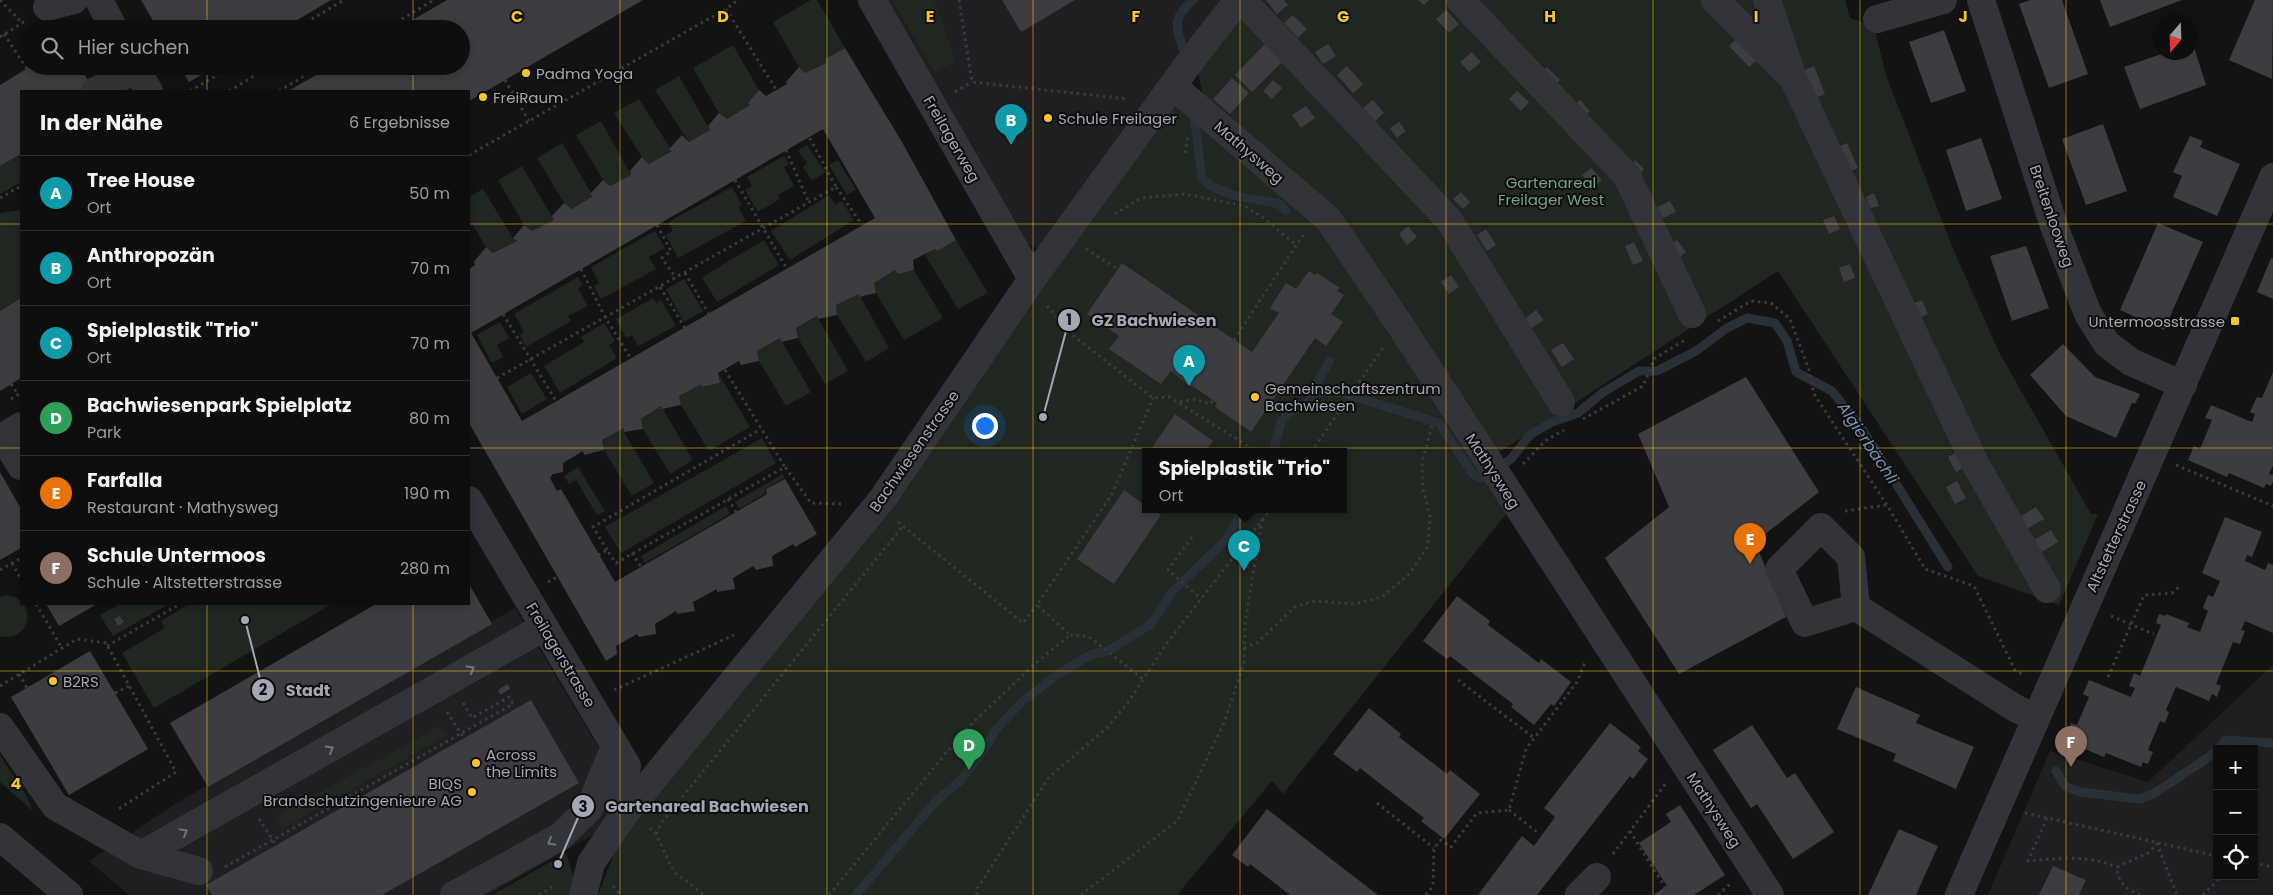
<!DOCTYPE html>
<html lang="de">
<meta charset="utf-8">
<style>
:root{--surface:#0e0e0f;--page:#1c1c1d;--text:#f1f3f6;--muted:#9b9c9e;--line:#2e2e2f;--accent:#db2777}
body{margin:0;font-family:Poppins,sans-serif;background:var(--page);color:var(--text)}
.controls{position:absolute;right:15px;bottom:15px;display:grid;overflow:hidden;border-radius:0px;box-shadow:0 2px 8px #0003}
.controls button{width:45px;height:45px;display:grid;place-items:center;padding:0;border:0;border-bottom:1px solid var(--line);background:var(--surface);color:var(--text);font:25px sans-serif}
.compass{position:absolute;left:2153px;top:15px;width:45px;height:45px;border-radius:50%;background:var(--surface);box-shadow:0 2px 8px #0003;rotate:199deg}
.you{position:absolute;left:984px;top:425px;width:18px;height:18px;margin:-12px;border:4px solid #fff;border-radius:50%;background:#1a73e8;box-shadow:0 0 0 8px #1a73e833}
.badge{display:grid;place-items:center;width:32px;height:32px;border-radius:50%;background:var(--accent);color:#fff;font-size:16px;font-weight:700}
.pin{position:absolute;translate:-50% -41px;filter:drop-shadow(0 1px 2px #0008)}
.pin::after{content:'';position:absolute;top:26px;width:18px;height:15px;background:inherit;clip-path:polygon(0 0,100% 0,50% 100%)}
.popup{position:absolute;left:1142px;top:448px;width:205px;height:65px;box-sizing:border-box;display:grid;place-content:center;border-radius:0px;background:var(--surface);filter:drop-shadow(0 1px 4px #0005);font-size:16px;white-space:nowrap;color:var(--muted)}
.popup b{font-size:19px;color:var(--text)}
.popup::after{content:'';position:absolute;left:50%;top:100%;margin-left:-10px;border:10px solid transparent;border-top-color:var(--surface)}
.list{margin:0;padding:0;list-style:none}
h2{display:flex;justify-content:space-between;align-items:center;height:65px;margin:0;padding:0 20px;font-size:21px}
h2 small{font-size:16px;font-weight:400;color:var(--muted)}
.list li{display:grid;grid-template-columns:32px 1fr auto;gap:15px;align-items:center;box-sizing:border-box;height:75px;padding:0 20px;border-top:1px solid var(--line)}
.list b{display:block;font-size:19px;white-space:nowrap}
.list p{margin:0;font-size:16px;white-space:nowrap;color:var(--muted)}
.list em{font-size:16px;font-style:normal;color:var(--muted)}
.icon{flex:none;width:28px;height:28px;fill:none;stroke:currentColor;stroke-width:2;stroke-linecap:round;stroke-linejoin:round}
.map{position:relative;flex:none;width:2273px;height:895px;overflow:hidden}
.search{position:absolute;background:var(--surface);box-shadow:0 2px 8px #0003;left:20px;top:20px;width:450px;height:55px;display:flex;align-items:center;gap:12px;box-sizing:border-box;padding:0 18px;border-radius:28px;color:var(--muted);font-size:19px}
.panel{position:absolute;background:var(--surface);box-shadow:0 2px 8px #0003;left:20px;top:90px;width:450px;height:515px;border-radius:0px}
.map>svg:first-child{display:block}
.built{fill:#1f1f21;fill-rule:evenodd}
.green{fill:#1f2720;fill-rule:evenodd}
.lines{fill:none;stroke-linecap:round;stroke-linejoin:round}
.stream{stroke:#293038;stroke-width:9}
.building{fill:#3d3d41;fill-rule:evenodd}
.path{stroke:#393b40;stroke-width:3;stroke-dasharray:2.5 4;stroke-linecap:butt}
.minor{stroke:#333439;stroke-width:28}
.oneway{stroke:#71737d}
.grid{fill:none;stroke:#f8c727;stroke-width:1;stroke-opacity:0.55}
.poi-dot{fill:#f8c727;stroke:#0e0e0f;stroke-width:2}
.labels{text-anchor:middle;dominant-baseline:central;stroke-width:4;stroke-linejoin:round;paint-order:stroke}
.poi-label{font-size:15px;fill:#a4a7b5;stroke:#0e0e0f;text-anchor:start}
.street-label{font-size:15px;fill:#a4a7b5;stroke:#0e0e0f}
.park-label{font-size:15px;fill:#7aa180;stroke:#0e0e0f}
.water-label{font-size:16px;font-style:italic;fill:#7991b2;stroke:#0e0e0f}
.grid-label{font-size:16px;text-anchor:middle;font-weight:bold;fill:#f8c727;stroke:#0e0e0f;stroke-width:4;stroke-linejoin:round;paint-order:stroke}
.leader{fill:none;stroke:#a4a7b5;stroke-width:2}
.callout-dot{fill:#a4a7b5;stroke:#0e0e0f;stroke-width:2}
.mark-label{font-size:15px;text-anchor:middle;font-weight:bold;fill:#111}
.callout-label{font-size:16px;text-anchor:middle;font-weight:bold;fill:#a4a7b5;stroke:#0e0e0f;stroke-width:4;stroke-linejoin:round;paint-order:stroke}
</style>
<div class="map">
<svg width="2273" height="895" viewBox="0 0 2273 895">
<rect width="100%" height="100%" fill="#131314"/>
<path class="built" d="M886,0H1228L1043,250L1023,242Z
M515,608L629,798L603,829L488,895H129L89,861L175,804Z
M2273,665V895H1988L2050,751L2148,782ZM2217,749H2254V876H2217Z"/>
<path class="green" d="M811,0H817L845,48L825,59L826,63L805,73L799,67L773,22Z
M892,0H934L956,61L935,72Z
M1251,0H1845L1850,18L1874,27L1886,75L1951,244L1999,352L2091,514H2098L2059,605L1978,576L1778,271L1495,455L1373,270L1203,96L1198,72Z
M733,45L759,90L748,103L750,105L727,119L719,113L693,68Z
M679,76L710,130L689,142L655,90Z
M639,99L672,151L649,164L642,157L614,113Z
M1176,103L1318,223L1509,510L1283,794L1272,781L1177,895H598L612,859L615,847L1165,110ZM1145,452H1343V510H1145Z
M601,121L631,175L610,186L603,180L576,135Z
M562,143L593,196L572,209L564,203L537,158Z
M807,145L825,172L812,181L803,167L807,163L798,151Z
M21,154V182L0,194V166Z
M784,156L789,164L784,167L794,186L778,195L780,199L758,212L745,190L752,186L747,177Z
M838,160L856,190L847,195L829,165Z
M522,166L554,220L532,231L524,225L498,180Z
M732,187L742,205L738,207L746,221L678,258L666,235L673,231L668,222Z
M483,189L513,238L517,241L493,253L486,247L469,219V197Z
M829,195L835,205L842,201L854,220L790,260L771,231Z
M21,210V298L0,311V213Z
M655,231L665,248L649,257L656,269L601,299L594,286L599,283L591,267Z
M764,240L779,265L717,302L702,277Z
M956,240L988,293L958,309L925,255L935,249L937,251Z
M895,270L898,274L914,270L943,318L904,340L876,293L874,283Z
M578,277L583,285L578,288L588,306L568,316L571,321L526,347L520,335L524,332L514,314Z
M684,279L703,311L684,322L666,289Z
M859,294L889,348L866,362L837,315L836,305Z
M653,298L656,303L661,300L676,326L638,346L632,335L626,338L616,319Z
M817,316L848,371L825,384L798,338L796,328Z
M500,322L509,338L497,345L503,357L492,363L477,335Z
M604,323L615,341L609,345L617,358L560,393L544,366L584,342L581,337Z
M780,338L811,392L786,406L759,361L757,351Z
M531,373L547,399L522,414L507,387Z
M718,373L750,427L709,451L681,405L679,396L702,384L703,387L720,383Z
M661,406L693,460L670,474L643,429L641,419Z
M624,428V432L654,483L632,496L604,450L602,440Z
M762,438L776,463L621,553L605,527Z
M578,467L605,511L597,515L576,480L569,484L564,476Z
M783,474L784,478L765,489L766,493L739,509L735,502Z
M726,506L730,514L645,563L641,556Z
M5,595C39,597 32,644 0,636V597Z
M120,604H169L113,636L100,615Z
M189,604H332L154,708L122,653L165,628L161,621Z
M440,726L446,736L282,829L275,817Z
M0,755L26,795L33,811L0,782Z
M566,853L573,875L574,895H492Z"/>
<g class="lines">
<path class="stream" d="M1184,52C1176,25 1171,20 1193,0
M1194,116L1202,178L1211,186L1232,195L1280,204L1286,211
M1313,395L1326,390L1336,391L1439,423L1473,474L1481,478
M1273,452L1281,422L1291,411L1303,408L1313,395L1317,382L1330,361
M1502,465L1511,459L1530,435L1552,422L1578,413L1602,393L1639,371H1657L1696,351L1727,328L1747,318L1775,323L1787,341L1796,372L1832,391L1862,429L1948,567
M2218,749L2226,740L2273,743
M2056,771L2065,786L2080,792L2140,799L2155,793L2209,757L2217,750
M856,895L936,801L960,781L983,751L998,727L1023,701L1058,674L1092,654L1108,651L1151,624L1173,591L1226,540L1243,510"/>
</g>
<path class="building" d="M141,0H331L282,29H158Z
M447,0H643L469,101V91H288L332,66H461V29H397Z
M1002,0H1075L1021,32Z
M1266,0H1284L1288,5L1277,14Z
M1418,0H1429L1424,5Z
M2030,0H2062L2088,74L2049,88L2019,4Z
M2100,0H2182L2110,27Z
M2255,0H2273L2272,79L2229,60Z
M1446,10L1459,24L1449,33L1436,19Z
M1293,15L1307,29L1298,38L1284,23Z
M1944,30L1966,91L1931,103L1909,42Z
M1737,38L1757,60L1749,67L1729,46Z
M1265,44L1282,62L1252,92L1235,75Z
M1328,44L1336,56L1323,64L1315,52Z
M2193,44L2206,85L2140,109L2124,67L2167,52H2190V45Z
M845,48L902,142L956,240L937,251L935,249L913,260L914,270L898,274L895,270L874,283L876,293L859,297V294L836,305L837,315L818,319L817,316L796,328L798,338L781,342L780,338L757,351L759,361L741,365L739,361L718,373L720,383L702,387V384L679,396L681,405L662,409L661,406L641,419L643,429L624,432V428L602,440L604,450L584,455L583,451L563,463V472L553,474L550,478L557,491L561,489L615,582L767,494L766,489L785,479L817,534L795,547L793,544L772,556L773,566L756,570L753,566L733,578L735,589L717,592V589L693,602L695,611L677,614L676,611L655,624L656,634L639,637L637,634L616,646L617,654L606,661L469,423V269L475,265L474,262L486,247L493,253L517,241L513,238L524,225L532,231L554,220L552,216L564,203L572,209L593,196L590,194L603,180L610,186L631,175L630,171L642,157L649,164L672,151L669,149L682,135L689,142L710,130L708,126L719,113L727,119L750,105L748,103L759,90L766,96L787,84L786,82L799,67L805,73L826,63L825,59ZM823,129L875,218L522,421L471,333Z
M1472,52L1481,62L1469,72L1460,62Z
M31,66H80L94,91H21V154L0,166V85Z
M179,66H217L189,82Z
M1347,66L1363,84L1353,93L1337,75Z
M1814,66L1825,94L1813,99L1802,71Z
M1547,67L1560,80L1549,90L1536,77Z
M1232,78L1249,93L1230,114L1213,99Z
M1273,80L1282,88L1272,99L1263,91Z
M1517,91L1529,102L1521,111L1509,99Z
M1373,100L1384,113L1375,121L1363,108Z
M1580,100L1590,111L1581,119L1571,108Z
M1306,106L1315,118L1301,128L1292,115Z
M1399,122L1406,131L1397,138L1390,128Z
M2103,124L2127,191L2086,205L2062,139Z
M2190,136L2203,141L2200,147L2240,164L2217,216L2173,197L2182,176L2173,172Z
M1981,138L2002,199L1966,211L1946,150Z
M1847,143L1858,168L1849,172L1838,147Z
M1635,160L1644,169L1637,176L1628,168Z
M1591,168L1602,180L1593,188L1582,175Z
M1461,192L1470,202L1463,209L1453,199Z
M1874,193L1879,206L1870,208L1866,197Z
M1670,201L1676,212L1663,218L1657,207Z
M1834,216L1840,229L1829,234L1823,220Z
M2158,223L2203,242L2164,330L2120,310Z
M1408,226L1417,237L1407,245L1399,234Z
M1486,229L1496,245L1487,251L1477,235Z
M1677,240L1686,252L1680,257L1670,244Z
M1634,242L1643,261L1633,265L1625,246Z
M2026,246L2049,308L2012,321L1990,256Z
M2271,258L2273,259V299L2257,292Z
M1122,263L1252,352L1279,313L1270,308L1286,283L1296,289L1309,271L1315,275L1317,273L1340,288L1337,291L1344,295L1331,314L1343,322L1326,346L1315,338L1251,432L1215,407L1217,403L1194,387L1189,386L1171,371L1161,384L1109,349L1119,336L1087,314Z
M1850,264L1855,278L1844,282L1839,268Z
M1451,275L1459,287L1449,294L1441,282Z
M21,298V378L0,391V311Z
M1922,300L1928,314L1916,319L1910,305Z
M1536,310L1544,320L1530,329L1523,320Z
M1563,343L1574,359L1562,367L1551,350Z
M2063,344L2095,377L2140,394L2135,404L2132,403L2116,438L2066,416L2030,375Z
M2273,372V465L2269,474L2273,475V481L2271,486L2266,484L2264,488L2229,473L2227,477L2188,460L2194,446L2200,449L2212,420L2205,418L2211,405L2252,422L2255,414L2250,412L2257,397L2262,398Z
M1746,377L1819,492L1755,542L1786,617L1679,674L1605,558L1669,507L1638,434Z
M1175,414L1213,441L1205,452H1149Z
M1959,451L1967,466L1956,472L1948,457Z
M0,472L21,509V548L0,560Z
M1957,481L1966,498L1955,504L1946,487Z
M1124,490L1145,505V510H1153L1161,515L1114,584L1077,559Z
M2036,507L2044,519L2025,530L2018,518Z
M2225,517L2262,532L2252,557L2247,555L2245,561L2265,570L2268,563L2273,565V633L2245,621L2241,630L2245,631L2240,644L2233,642L2216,684L2221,686L2217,697L2212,694L2209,701L2176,687L2166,710L2169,712L2165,723L2160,721L2148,750L2153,752L2148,764L2143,762L2141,767L2106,753L2104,757L2070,743L2072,737L2066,735L2071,723L2077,725L2089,697L2083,694L2089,680L2131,697L2135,688L2129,686L2134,673L2140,676L2161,625L2156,623L2159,614L2165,616L2166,614L2189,623L2187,627L2200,632L2208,611L2203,608L2208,595L2213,597L2220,581L2202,573Z
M2051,530L2058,542L2040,553L2032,541Z
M469,584L492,624L208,787L170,723L376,604H469Z
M1457,596L1490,621L1488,625L1539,663L1541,659L1571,682L1554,706L1551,704L1534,725L1511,707L1513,704L1450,656L1447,659L1423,641Z
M46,604H97L59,626Z
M120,616L124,622L118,626L114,619Z
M90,651L148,749L69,795L11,697Z
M508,684L510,689L500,695L498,690Z
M1856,687L1920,715L1916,723L1974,747L1956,789L1893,761L1896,754L1837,729Z
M531,700L579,783L382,895H212L206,885Z
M1369,708L1401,734L1399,737L1447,774L1450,770L1480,794L1444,839L1421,821L1424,818L1360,768L1357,772L1333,754Z
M1610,723L1641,747L1638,751L1648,759L1633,779L1630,776L1537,895H1478L1522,836L1534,846L1555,817L1544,808Z
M1752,725L1787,778L1795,773L1834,832L1793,859L1757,804L1751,808L1713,750Z
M1680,805L1725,875L1694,895H1653L1667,886L1639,843L1671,822L1666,814Z
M1267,809L1331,859L1378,895H1290L1250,864L1248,867L1232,855Z
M1899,829L1938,846L1916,895H1868Z
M2053,866L2086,880L2079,895H2039Z"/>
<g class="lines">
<path class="path" d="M0,0L22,23
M959,0L972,82L1128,99
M726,9L777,91
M305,22L308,29
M295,29L344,0
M385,29L434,0
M4,34L27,69
M0,37L25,21
M505,80L529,121
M190,91L233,66
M229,91L271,66
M279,91L321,66
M955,92L972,82
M786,150L809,203
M1185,153L1188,136
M469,155L726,9L738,0
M735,180L787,269
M836,187L862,225
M0,198L21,186
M1115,214L1141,198L1184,194L1245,206L1265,219L1296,245
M657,225L671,251L662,258L676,278
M1086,249L1118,269
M581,269L605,317L631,359
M685,273L709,314
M660,287L685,328
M1047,306L1075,337L1153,398L1169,397L1258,452
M503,314L556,401
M1718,321L1751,301L1771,303L1790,319L1809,370L1814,394L1887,505L1925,569L1974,586L2015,670L2025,676
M1234,340L1303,235
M725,370L785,467
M497,378L836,187L809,137
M11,384L18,394
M11,399L21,393
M1180,402L1195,399L1210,404L1213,400
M1583,419L1643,386L1655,358L1685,340
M1311,452L1383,348
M1523,464L1545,441L1564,430
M2176,465L2273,506
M728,499L736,512
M1845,511L1887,505
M898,522L1023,623L1037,605
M1192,537L1168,570L1201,599
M607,550L593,527L761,429
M632,553L641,567
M598,555L607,550L616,563L785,467L811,503L843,504
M12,563L21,579
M0,570L21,558
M548,582L557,577
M36,604L62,648
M2111,616L2154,634
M1070,635L1088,636L1143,679
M107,646L180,604
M1244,648L1258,642L1296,606L1316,601L1354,604L1382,597L1409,574L1428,546L1430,516L1423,488L1422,462L1432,426
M19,674L27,688
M2108,677L2144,595L2172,593L2180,586
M1458,680L1534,738
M0,686L77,639L106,643L176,772L117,810
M614,690L734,635
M115,693L129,686
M447,712L464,738
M1377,803L1434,848
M1509,810L1537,832
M2025,813L2217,856
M2047,818L2028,861C2059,858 2088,855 2117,867
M259,819L276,845
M650,828L656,834L674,872L704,895
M1630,831L1665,887
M656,834L662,822L903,526
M1613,854L1666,783
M2254,863L2273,867
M225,867L513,704L509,697L472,718L463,703
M613,886L621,895
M539,895L556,885
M829,895L965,730L1037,662L1070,635L1037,605L1112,494L1153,398
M977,895V889L1049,777L1108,727L1129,701L1167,643L1270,510
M1081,895L1177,821L1224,723L1244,663L1245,624L1262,520
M1426,895L1433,886L1434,848L1441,840L1451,847L1477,813L1509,810L1526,749L1577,682L1585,662
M1718,895L1730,884
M2140,895C2128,890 2117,883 2117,867L2148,853L2157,844L2177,895
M2203,895L2222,876"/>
<path class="minor" d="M99,0L114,29
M872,0L1032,279
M1242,0L1449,220L1561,402
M1460,0L1627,176L1692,314
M1715,0L1788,74
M1767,0L1793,78L1976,465L2047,589
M1981,0L2054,226L2088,314L2107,344L2131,362L2183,385
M47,7L74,0
M1877,19L1943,0
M134,66L149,91
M1173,86L1329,220L1402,328L1770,895
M95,91L136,69
M21,426L3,437L21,466
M469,500L627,766L618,802L623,816
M1856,607L1851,557L1821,527L1779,569L1805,623L1856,607L2015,708L2035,718
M0,727L55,806L141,855L199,871
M0,837L69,895
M141,855L544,627
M454,895L561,836L589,809L615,746
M583,895L591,863L623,816L883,498L1032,279L1189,63L1238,0
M1579,895L1597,877
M1959,895L2273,177"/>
</g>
<defs><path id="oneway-chevron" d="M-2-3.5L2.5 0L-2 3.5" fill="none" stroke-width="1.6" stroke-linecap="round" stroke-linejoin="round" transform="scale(1.25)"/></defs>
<g class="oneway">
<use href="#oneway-chevron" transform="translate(471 669) rotate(-30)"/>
<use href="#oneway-chevron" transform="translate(330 749) rotate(-30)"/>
<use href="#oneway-chevron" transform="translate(184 832) rotate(-29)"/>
<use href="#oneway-chevron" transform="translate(551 842) rotate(151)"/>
</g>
<path class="grid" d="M207,0V29M413,0V29M620,0V895M827,0V895M1033,0V895M1240,0V895M1446,0V895M1653,0V895M1860,0V895M2066,0V895M207,66V91M413,66V91M0,224H21M469,224H2273M0,448H21M469,448H2273M207,604V895M413,604V895M0,671H2273"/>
<g class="poi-dot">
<circle cx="526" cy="73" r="5"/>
<circle cx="483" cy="97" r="5"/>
<circle cx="1048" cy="118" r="5"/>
<rect x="2230" y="316" width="10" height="10" rx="2.5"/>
<circle cx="1255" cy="397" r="5"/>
<circle cx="53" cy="681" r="5"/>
<circle cx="476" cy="763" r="5"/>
<circle cx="472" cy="792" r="5"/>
</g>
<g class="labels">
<g class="poi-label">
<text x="536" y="73">Padma Yoga</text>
<text x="493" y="97">FreiRaum</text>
<text x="1058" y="118">Schule Freilager</text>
<text x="2225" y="321" text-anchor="end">Untermoosstrasse</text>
<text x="1265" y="388">Gemeinschaftszentrum<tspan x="1265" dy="17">Bachwiesen</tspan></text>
<text x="63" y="681">B2RS</text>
<text x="486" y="754">Across<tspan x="486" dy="17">the Limits</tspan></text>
<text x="462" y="783" text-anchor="end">BIQS<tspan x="462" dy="17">Brandschutzingenieure AG</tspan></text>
</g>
<g class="street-label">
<text transform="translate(952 139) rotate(60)">Freilagerweg</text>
<text transform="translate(1249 152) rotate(41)">Mathysweg</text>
<text transform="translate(2052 216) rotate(71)">Breitenlooweg</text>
<text transform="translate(914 451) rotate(-55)">Bachwiesenstrasse</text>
<text transform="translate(1493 471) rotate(57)">Mathysweg</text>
<text transform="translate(2116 536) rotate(-65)">Altstetterstrasse</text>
<text transform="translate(561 655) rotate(59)">Freilagerstrasse</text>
<text transform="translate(1714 810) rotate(57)">Mathysweg</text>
</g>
<g class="park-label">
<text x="1551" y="182">Gartenareal<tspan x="1551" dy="17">Freilager West</tspan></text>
</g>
<g class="water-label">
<text transform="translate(1868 443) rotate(56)">Algierbächli</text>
</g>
</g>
<g class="grid-label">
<text x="517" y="22">C</text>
<text x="723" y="22">D</text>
<text x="930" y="22">E</text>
<text x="1136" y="22">F</text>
<text x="1343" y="22">G</text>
<text x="1550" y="22">H</text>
<text x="1756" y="22">I</text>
<text x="1963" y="22">J</text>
<text x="16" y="789">4</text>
</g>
<path class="leader" d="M1043 417L1069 320M245 620L263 690M558 864L583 806"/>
<g class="callout-dot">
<circle cx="1043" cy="417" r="5"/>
<circle cx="245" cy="620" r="5"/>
<circle cx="558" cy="864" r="5"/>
<circle cx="1069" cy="320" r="12"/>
<circle cx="263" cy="690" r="12"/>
<circle cx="583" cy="806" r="12"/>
</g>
<g class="mark-label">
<text x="1069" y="325">1</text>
<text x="263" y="695">2</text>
<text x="583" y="812">3</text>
</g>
<g class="callout-label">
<text x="1154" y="326">GZ Bachwiesen</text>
<text x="308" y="696">Stadt</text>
<text x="707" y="812">Gartenareal Bachwiesen</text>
</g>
</svg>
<div class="controls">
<button>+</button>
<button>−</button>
<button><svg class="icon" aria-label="locate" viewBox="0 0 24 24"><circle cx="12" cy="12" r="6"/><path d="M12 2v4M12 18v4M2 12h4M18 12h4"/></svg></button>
</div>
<svg class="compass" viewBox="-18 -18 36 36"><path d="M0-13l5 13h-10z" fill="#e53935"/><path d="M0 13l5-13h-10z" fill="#9b9c9e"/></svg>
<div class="you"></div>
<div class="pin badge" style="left:1189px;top:386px;background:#0f9aa8">A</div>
<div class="pin badge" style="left:1011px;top:145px;background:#0f9aa8">B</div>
<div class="pin badge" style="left:1244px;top:571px;background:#0f9aa8">C</div>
<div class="popup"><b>Spielplastik &quot;Trio&quot;</b>Ort</div>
<div class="pin badge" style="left:969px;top:770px;background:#2e9e5b">D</div>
<div class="pin badge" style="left:1750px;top:564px;background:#e8710a">E</div>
<div class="pin badge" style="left:2071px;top:767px;background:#8d6e63">F</div>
<div class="search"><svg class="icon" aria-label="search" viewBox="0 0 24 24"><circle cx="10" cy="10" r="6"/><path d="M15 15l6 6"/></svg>Hier suchen</div>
<section class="panel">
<h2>In der Nähe<small>6 Ergebnisse</small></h2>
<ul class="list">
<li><span class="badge" style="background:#0f9aa8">A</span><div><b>Tree House</b><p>Ort</p></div><em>50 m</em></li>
<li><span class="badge" style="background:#0f9aa8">B</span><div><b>Anthropozän</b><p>Ort</p></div><em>70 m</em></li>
<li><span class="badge" style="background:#0f9aa8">C</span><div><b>Spielplastik &quot;Trio&quot;</b><p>Ort</p></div><em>70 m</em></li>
<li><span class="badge" style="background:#2e9e5b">D</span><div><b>Bachwiesenpark Spielplatz</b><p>Park</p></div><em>80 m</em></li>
<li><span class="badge" style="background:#e8710a">E</span><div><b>Farfalla</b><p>Restaurant · Mathysweg</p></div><em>190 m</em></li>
<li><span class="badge" style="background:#8d6e63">F</span><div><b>Schule Untermoos</b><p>Schule · Altstetterstrasse</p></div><em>280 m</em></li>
</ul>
</section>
</div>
